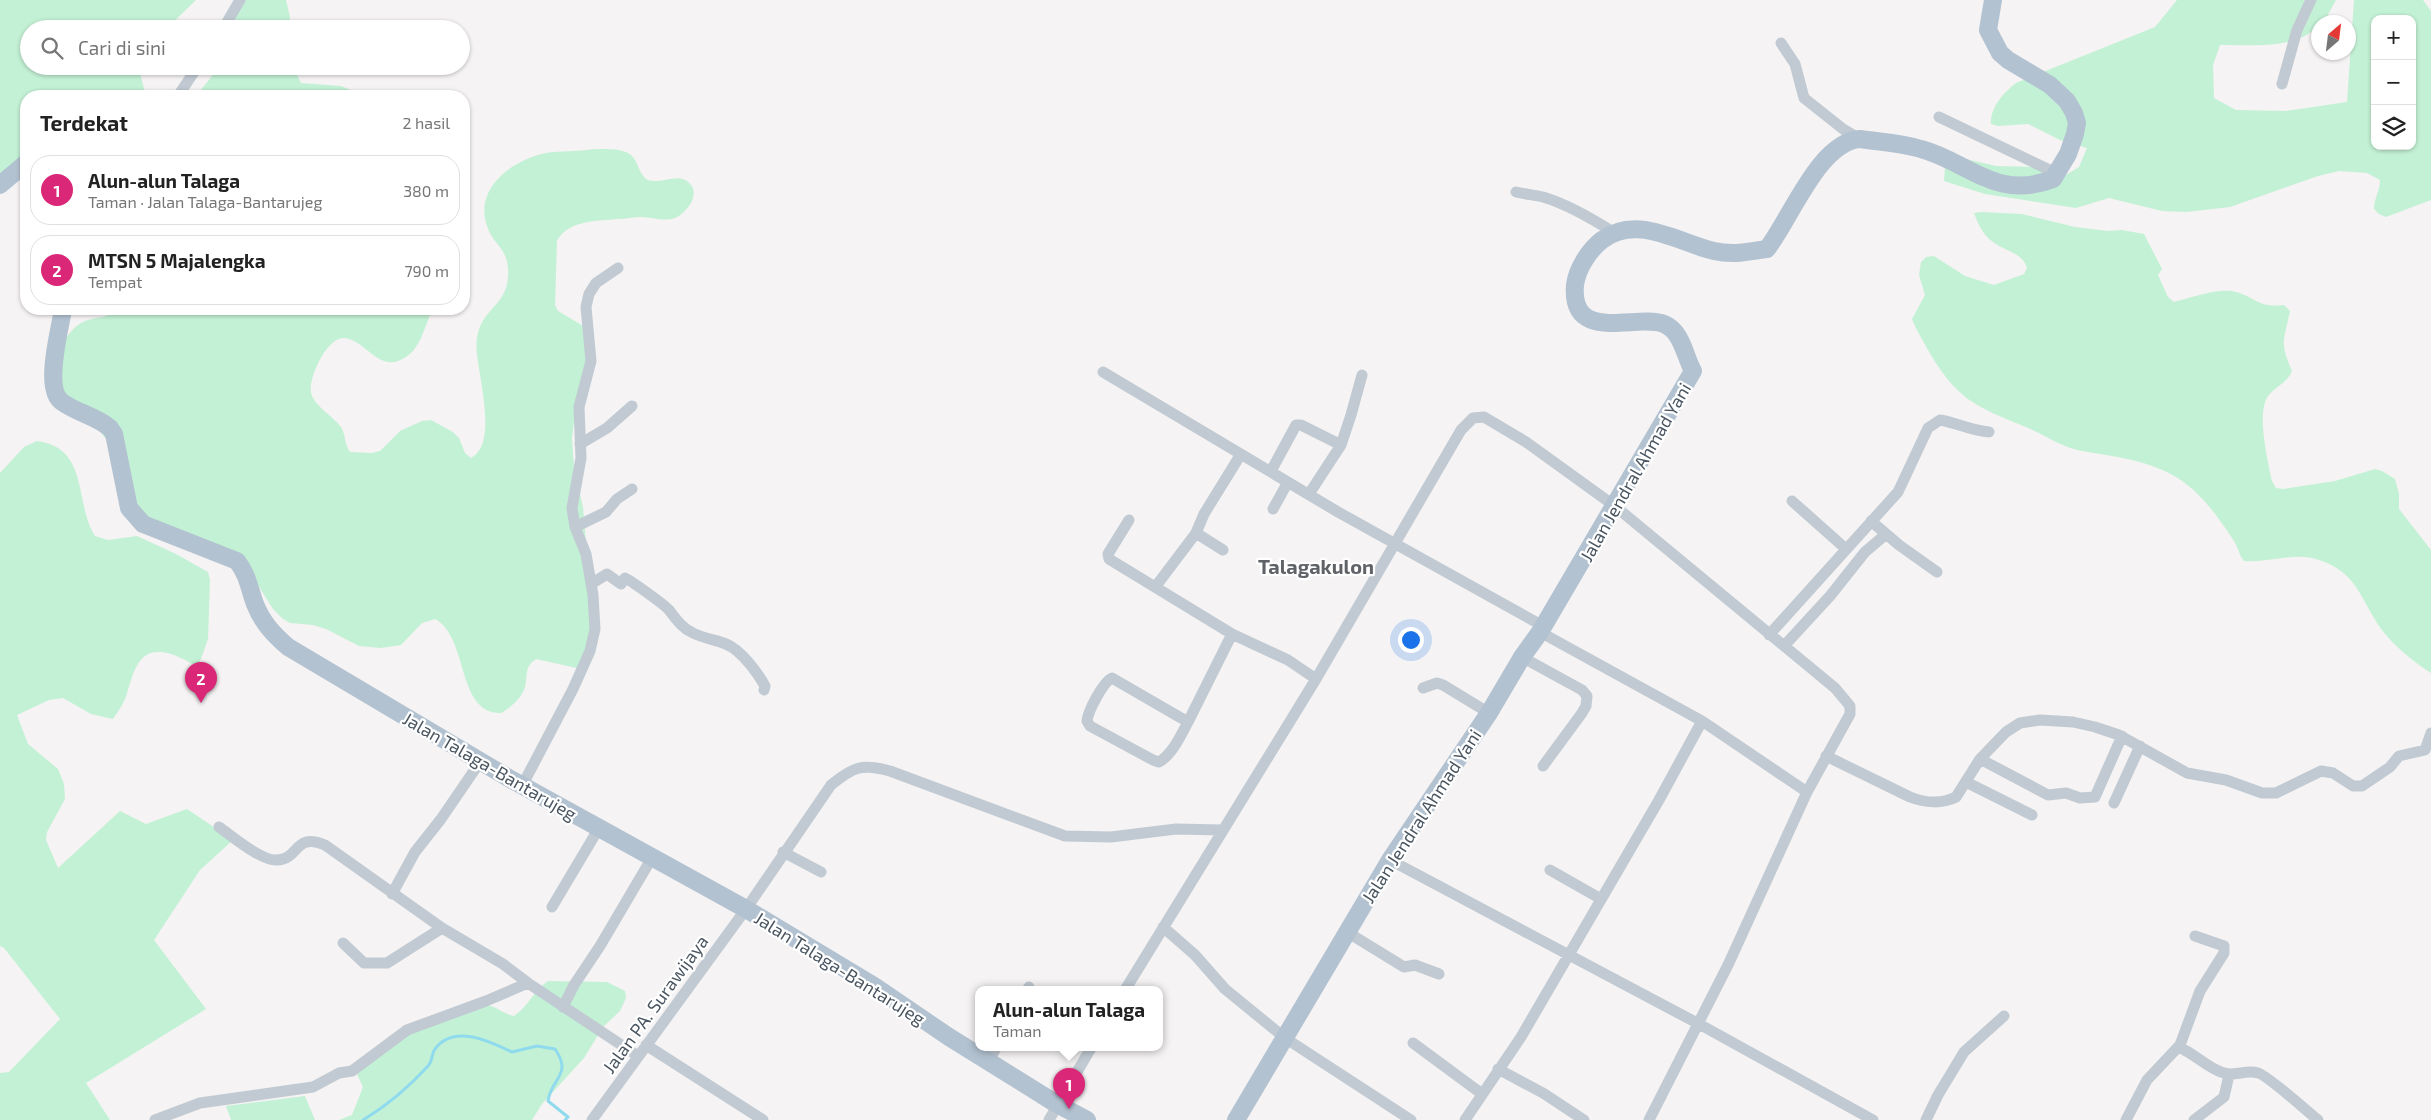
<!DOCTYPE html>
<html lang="id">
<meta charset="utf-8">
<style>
:root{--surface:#fff;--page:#f2f2f2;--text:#222;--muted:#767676;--line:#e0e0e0;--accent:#db2777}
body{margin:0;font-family:"Exo 2",sans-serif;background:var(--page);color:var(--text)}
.controls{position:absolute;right:15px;top:15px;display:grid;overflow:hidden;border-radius:10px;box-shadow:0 1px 4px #0004}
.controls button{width:45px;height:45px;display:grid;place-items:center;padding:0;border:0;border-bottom:1px solid var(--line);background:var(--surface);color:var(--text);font:25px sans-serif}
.compass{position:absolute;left:2311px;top:15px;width:45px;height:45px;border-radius:50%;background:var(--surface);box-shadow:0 1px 4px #0004;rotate:28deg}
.you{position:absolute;left:1410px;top:639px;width:18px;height:18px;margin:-12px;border:4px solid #fff;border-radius:50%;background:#1a73e8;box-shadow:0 0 0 8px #1a73e833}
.badge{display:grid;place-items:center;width:32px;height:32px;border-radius:50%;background:var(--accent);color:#fff;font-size:16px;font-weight:700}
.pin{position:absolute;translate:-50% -41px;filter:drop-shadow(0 1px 2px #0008)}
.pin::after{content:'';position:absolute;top:26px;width:18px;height:15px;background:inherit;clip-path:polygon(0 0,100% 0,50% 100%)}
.popup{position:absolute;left:975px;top:986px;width:188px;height:65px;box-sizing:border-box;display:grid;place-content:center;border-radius:10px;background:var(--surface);filter:drop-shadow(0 1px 4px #0005);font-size:16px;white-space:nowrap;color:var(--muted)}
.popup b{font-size:19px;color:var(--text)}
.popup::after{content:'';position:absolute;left:50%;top:100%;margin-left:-10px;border:10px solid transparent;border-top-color:var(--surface)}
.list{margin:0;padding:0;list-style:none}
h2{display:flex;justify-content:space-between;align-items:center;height:65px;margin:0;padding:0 20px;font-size:21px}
h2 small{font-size:16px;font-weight:400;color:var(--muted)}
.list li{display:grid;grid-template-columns:32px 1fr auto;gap:15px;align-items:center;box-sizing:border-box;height:70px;margin:0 10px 10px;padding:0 10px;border:1px solid var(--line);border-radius:20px}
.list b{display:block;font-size:19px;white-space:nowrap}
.list p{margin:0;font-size:16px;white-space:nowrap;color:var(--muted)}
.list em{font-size:16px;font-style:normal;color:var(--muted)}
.icon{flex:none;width:28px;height:28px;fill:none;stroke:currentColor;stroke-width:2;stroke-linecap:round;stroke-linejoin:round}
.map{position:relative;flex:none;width:2431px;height:1120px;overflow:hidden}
.search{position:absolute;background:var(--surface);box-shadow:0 1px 4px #0004;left:20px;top:20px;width:450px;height:55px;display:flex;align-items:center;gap:12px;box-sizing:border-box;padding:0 18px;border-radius:28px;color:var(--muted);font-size:19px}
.panel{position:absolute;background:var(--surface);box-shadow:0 1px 4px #0004;left:20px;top:90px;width:450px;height:225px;border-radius:20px}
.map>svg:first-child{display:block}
.green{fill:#c3f1d5;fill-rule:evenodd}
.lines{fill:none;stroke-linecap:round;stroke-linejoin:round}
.stream{stroke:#90daee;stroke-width:3}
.street{stroke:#c1cad2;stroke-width:11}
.primary{stroke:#b3c2d1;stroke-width:18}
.labels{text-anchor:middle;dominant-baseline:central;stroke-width:4.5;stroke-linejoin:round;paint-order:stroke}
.street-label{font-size:18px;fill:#4a5661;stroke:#fff}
.quarter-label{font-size:20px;font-weight:bold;fill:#5f6368;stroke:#fff}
</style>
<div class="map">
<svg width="2431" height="1120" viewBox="0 0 2431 1120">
<rect width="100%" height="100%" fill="#f5f3f3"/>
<path class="green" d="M0,0H196L166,29H29V66H138L146,96H26V173H0Z
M242,0H286L290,17L289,29H230Z
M2177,0H2336L2325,20L2318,22V26C2294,51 2253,44 2220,45L2213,65L2214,98L2236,110L2286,111L2347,102L2354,0H2423L2431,11V200L2386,217L2379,214L2374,209C2374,198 2380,191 2380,180L2367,173L2339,171L2318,176L2230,207L2186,212L2162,211L2109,198L2076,208L1985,194L1944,181L1945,166L1966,159L1996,166L2035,167L2058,175H2066L2079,167L2087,148L2060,140L2028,124L1998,126L1991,124C1990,108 2003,93 2016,83L2155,27ZM2375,19H2412V146H2375Z
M220,66H293L301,83L341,86L365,96H196Z
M595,149C605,149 619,148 628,153C639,159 638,175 648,180C662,185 680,170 691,185C695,190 694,197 691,203C687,209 682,215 675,218C664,222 652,217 641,217C633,217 626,219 618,219C597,221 568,220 557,241L555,305L558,311L590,330V344L576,406L572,438L574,468L583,507L594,638L581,669L536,659C524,667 528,675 525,687C522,698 510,708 501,713C456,714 469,637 435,619L422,623L401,645L381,648L359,646L326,629L313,625L290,623L283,619L273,609L246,566L186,545L139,511L108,441L93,424L63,402L60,346C67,337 73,326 85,321C95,317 110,318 117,309H433C423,328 421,353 398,361C378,369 363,339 344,338C327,337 308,378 311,393C315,407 333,416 341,427C346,435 344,444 350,452L372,453L380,451L400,431L422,421L431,420L453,432L459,438L465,453L471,458C498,445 479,378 477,354C472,310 507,309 508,277C510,248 494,247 487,226C473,185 518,156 553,152C567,151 581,151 595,149Z
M1981,212L2022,214L2075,227L2108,231L2122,230L2144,234L2162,269L2158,275L2168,297L2174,302C2190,298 2219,287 2236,292C2257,298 2258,308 2284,305L2290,311C2284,341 2279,341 2292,371C2287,383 2276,386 2268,396C2256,413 2268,461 2272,481L2276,488L2283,489L2335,481L2375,469L2382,471L2395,479L2399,494V509L2431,550V673C2414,662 2394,646 2382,630C2360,600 2358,571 2316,559C2293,552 2268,563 2244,561C2239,555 2238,547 2234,541C2218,517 2201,492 2176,477C2146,459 2114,457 2082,451C2061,447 2045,435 2026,427C1975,406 1957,400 1928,350C1923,340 1916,330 1912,319L1925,295L1919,275L1921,262L1926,257L1934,256L1965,276L1994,285L2024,274L2027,268C2023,253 2005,251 1993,242C1983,235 1978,224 1974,213Z
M37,441C90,448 74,504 95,536L108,540L137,536L176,554L208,572L210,580L208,639L198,667C187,661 171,651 158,652C134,652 132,682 125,699C122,706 117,713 113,719L91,714L63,698L49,700L17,715L28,744L58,769L64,784L65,799L47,832L46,840L58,868L120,811L146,824L187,809L233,840L200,870L154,940L206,1009L86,1083L110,1120H0V1073L9,1072L60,1019L4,948L0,946V473L24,447Z
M548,981L607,982L625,991L626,998L620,1011L603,1027L584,1058L542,1104L532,1120H339L352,1115L363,1087L354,1068L399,1038L486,1005C496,1006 503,1014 514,1016C529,1006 533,991 548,981Z
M305,1096L315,1120H231L226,1106Z"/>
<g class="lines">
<path class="stream" d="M363,1120C388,1105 408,1088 428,1066C433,1061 431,1054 435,1049C454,1023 491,1042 512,1052L537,1046L555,1049C573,1075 551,1078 548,1101L568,1117L565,1120"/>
<path class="street" d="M223,29L240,0
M1781,43L1795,64L1804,98L1843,129L1860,139
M2282,84L2297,30L2311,0
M178,96L198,66
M1939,117L2058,174
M1516,192C1524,194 1534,195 1543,197C1567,204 1591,218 1613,232
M1103,372L1338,512L1543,626
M580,444L607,428L632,406
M1271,471L1296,425H1301L1341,445
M1309,494L1341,445L1351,415L1362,375
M1792,501L1846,549
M1273,509L1288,482
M1129,520L1108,554L1109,559L1232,634
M1871,521L1899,545L1937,572
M575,527L606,512L617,499L632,489
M1196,533L1223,550
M591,584L607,574L621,584L625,578C630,580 665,605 669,610C676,619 682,628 693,633C708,641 723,639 736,650C748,660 757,672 765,686L764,690
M1156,586L1196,533L1204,514L1241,454
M1540,632L1702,721L1807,792
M1769,635L1898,492L1928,428L1940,420C1957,423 1972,431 1989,432
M1784,646L1830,596L1865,552L1885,535
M1522,657L1582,690L1587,696L1586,706L1582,713L1543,766
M1423,688L1437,683L1443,685L1489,713
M1188,722L1112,678C1103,682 1088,711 1087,721L1090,726L1153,760L1159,762C1172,755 1181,735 1188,722L1232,634L1288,660L1316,679
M1826,756L1910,797C1925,803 1942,804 1956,797L1980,759L2006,732L2020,723L2040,720L2073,722L2095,727L2119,735L2187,773L2226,780L2262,793H2276L2321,771L2333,773L2353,786H2362L2390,767L2399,756L2425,750L2431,733
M1980,759L2048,795L2066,793L2080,798L2095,797L2122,736
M1966,782L2032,815
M522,786L573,689L590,651L595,629L593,595L586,554L575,527L572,508L581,458L579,407L591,361L586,307L589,294L596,283L618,268
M2114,803L2140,746
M219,827C232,836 261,861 277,860C300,859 294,832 325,845L442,928L387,963H364L343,943
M783,852L821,872
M1390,860L1699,1024L1873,1120
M1550,870L1601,899
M392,894L415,852L441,819L480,762
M552,907L599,828
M1163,927L1195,955L1225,989L1285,1038L1411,1120
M442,928L503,964L528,983
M1347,932L1404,967L1415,965L1439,974
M1027,990L1029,987
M1125,990L1316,679L1461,430L1473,418L1484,417L1526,442L1616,507L1835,688L1850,706V714L1807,792L1728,965L1649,1120
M563,1007L574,985L600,946L653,856
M1413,1043L1482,1094
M646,1045L763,1120
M2178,1047C2194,1053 2205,1066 2221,1072C2234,1078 2245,1069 2258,1073C2267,1075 2307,1111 2318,1120
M989,1061L996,1048
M1498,1069L1543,1093L1584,1120
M155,1120L200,1103L313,1087L339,1073L352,1071L407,1030L486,1001L528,983L638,1056
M592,1120L746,909L831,785C853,767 862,763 890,771L1065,836L1111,837L1176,829L1222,830
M1049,1120L1091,1048
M1465,1120L1521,1037L1659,800L1702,721
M1926,1120L1938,1095L1964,1052L2004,1016
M2126,1120L2147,1080L2180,1045L2200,991L2224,953V946L2195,936
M2194,1120L2224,1097L2229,1075"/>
<path class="primary" d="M0,185L26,163
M63,309C60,330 43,389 62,402C77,413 96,416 110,428L114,434L129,508L143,524L237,561C248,575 249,588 255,604C262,622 273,634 288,647L512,780L746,909L874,986L949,1037L1055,1103L1087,1120
M1236,1120L1390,860L1489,713L1522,657L1540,632L1693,371C1685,357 1682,331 1664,324C1637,313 1570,345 1575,285C1577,269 1589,250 1602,240C1637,214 1677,242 1714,251C1732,255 1749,252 1767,249C1791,218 1819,142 1860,139C1880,142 1901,143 1921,149C1969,162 1996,201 2053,179L2068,154L2075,134L2077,123L2074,113L2067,101L2050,85L2008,60L2000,53L1988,30L1993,0"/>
</g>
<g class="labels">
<g class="street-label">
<text transform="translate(1635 472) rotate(-60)">Jalan Jendral Ahmad Yani</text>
<text transform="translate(490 766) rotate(30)">Jalan Talaga-Bantarujeg</text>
<text transform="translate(1421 816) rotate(-57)">Jalan Jendral Ahmad Yani</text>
<text transform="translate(840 968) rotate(32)">Jalan Talaga-Bantarujeg</text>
<text transform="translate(655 1004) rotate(-54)">Jalan PA. Surawijaya</text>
</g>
<g class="quarter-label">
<text x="1316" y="566">Talagakulon</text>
</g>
</g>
</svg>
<div class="controls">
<button>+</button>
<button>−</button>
<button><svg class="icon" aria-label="layers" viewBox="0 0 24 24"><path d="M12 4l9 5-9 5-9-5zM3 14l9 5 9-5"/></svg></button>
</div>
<svg class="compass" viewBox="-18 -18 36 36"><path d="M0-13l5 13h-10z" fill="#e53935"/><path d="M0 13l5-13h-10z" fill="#767676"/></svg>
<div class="you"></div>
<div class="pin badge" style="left:1069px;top:1109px">1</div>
<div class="popup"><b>Alun-alun Talaga</b>Taman</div>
<div class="pin badge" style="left:201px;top:703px">2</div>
<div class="search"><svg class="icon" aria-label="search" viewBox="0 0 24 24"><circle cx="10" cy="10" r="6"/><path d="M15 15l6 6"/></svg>Cari di sini</div>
<section class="panel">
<h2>Terdekat<small>2 hasil</small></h2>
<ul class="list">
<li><span class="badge">1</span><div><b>Alun-alun Talaga</b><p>Taman · Jalan Talaga-Bantarujeg</p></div><em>380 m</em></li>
<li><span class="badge">2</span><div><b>MTSN 5 Majalengka</b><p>Tempat</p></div><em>790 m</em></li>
</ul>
</section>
</div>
